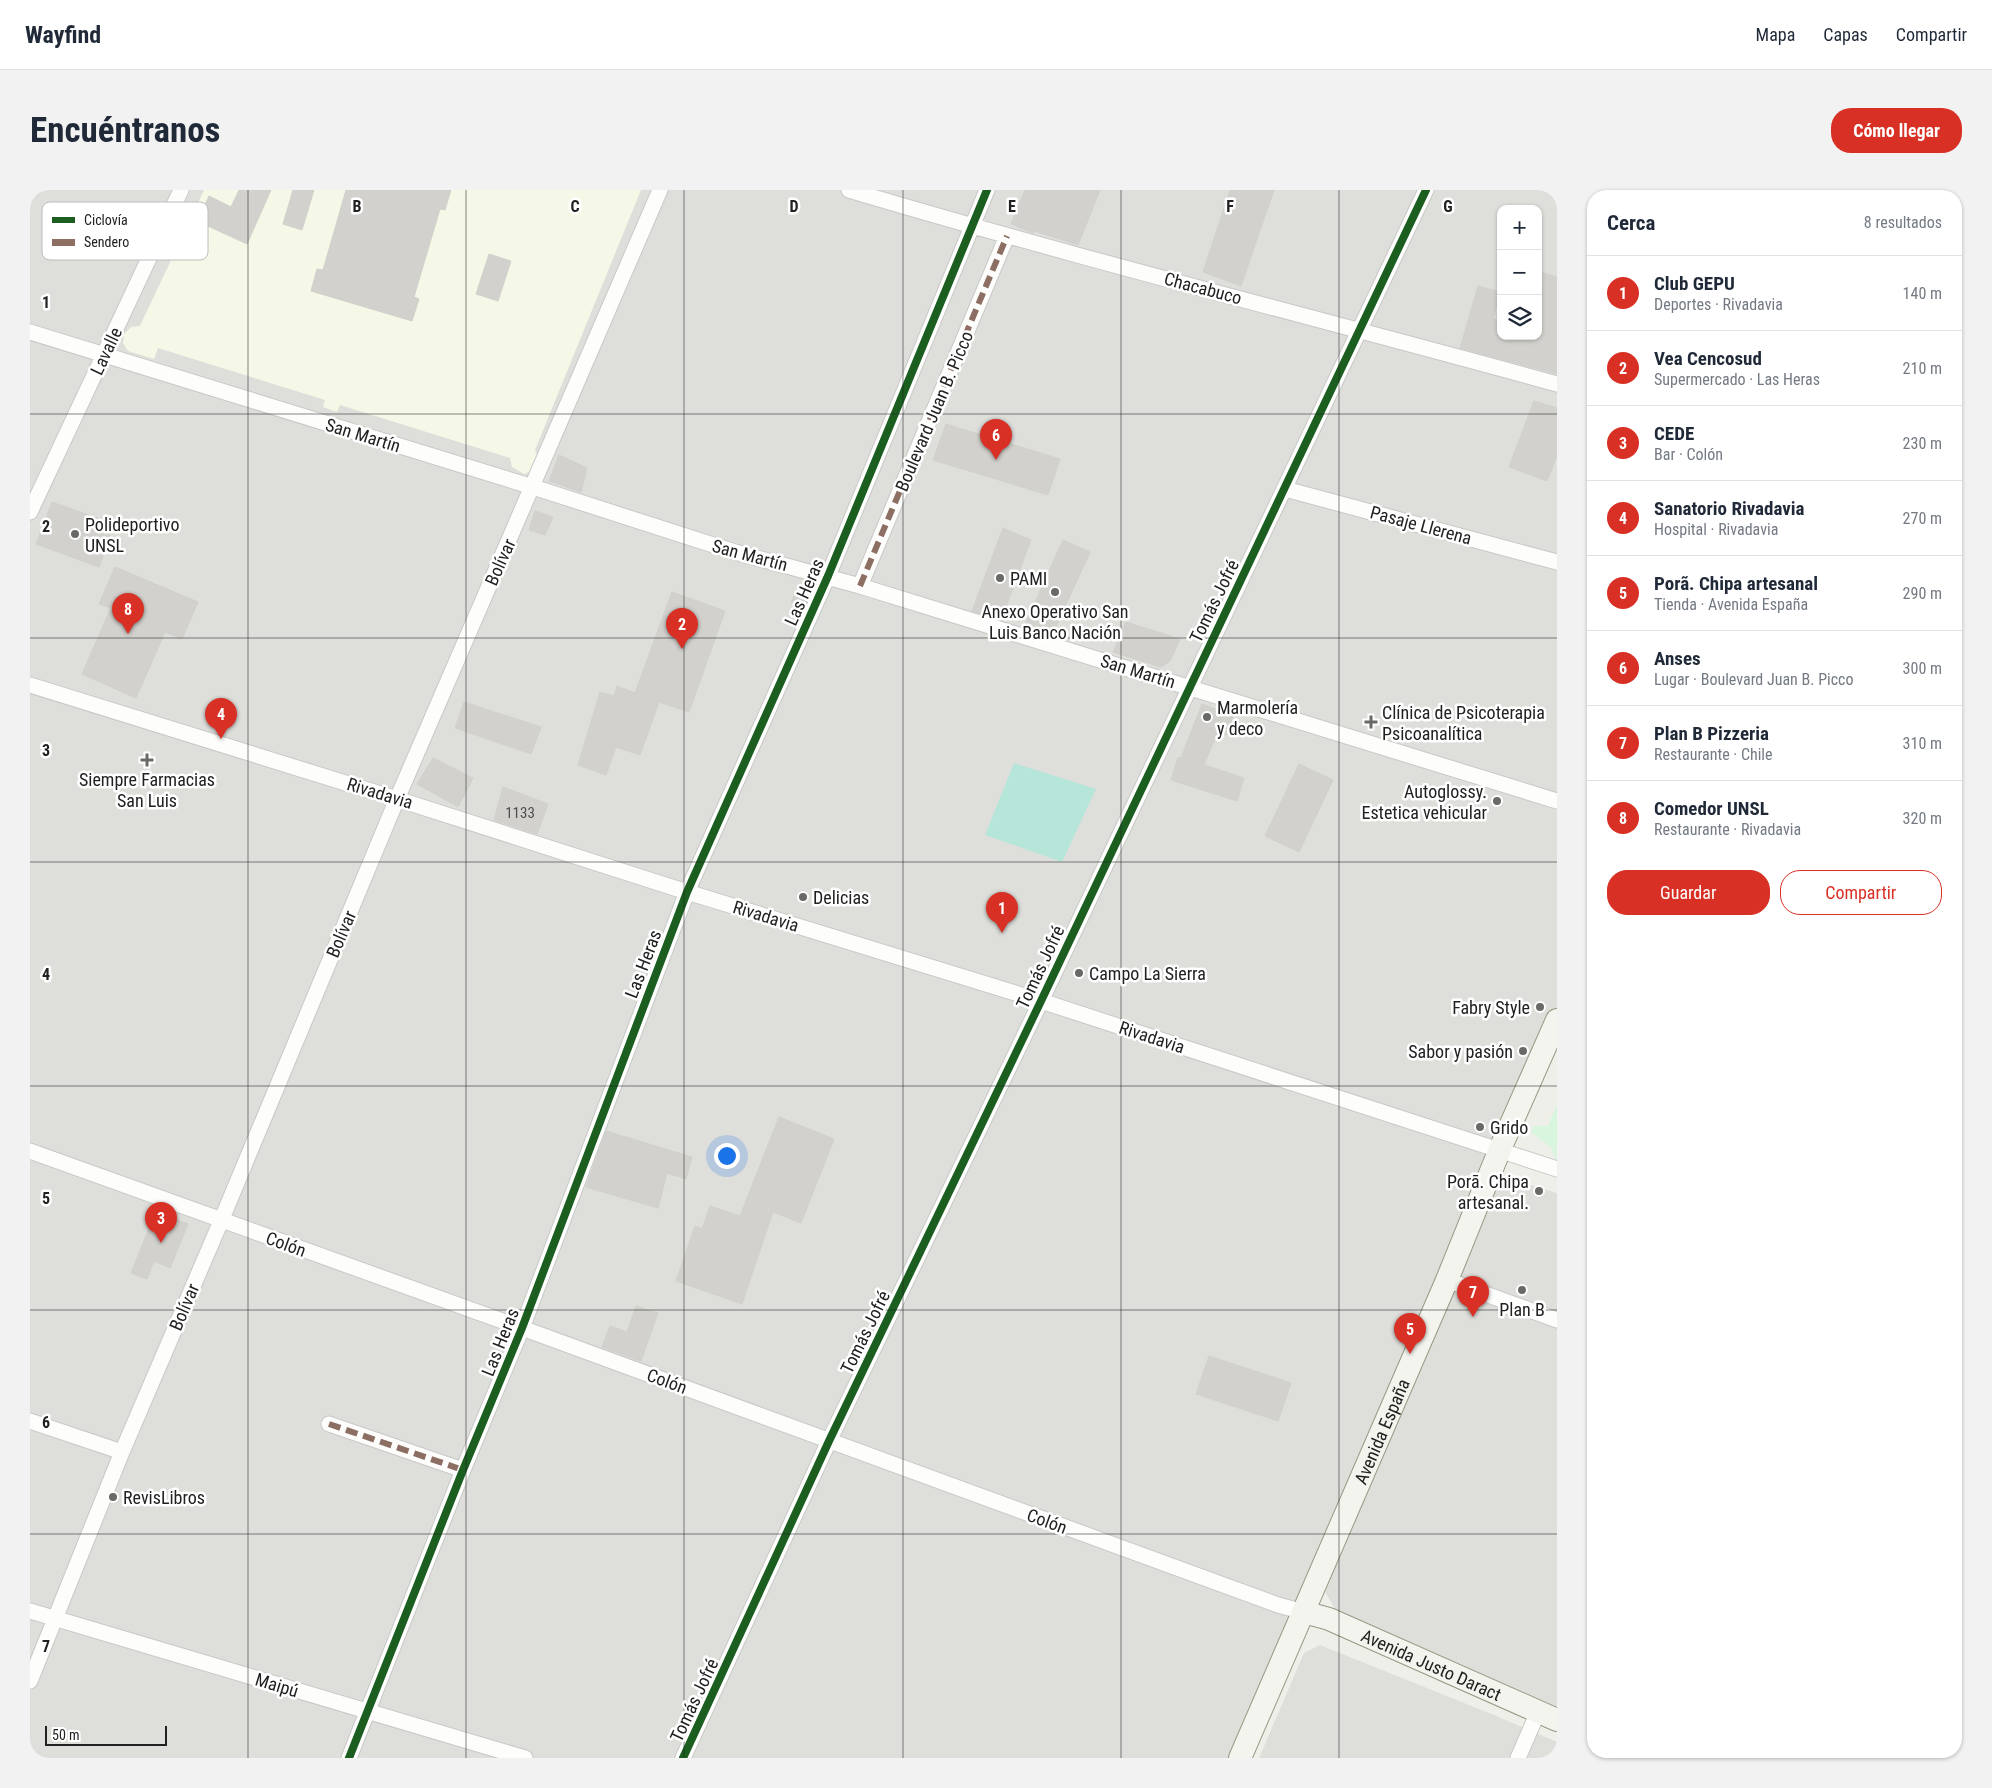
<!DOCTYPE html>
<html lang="es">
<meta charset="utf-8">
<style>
:root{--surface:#fff;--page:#f2f2f3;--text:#1f2937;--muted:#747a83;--line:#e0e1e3;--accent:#d93025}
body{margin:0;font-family:"Roboto Condensed",sans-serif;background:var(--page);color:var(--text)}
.controls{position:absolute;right:15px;top:15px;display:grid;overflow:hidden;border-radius:10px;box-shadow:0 1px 4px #0004}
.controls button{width:45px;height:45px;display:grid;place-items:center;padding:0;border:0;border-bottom:1px solid var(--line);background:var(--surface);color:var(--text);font:25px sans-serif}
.scale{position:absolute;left:15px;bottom:12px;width:122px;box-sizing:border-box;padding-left:5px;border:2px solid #212121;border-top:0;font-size:14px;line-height:18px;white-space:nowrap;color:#212121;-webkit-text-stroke:4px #fff;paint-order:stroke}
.you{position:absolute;left:696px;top:965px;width:18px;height:18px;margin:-12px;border:4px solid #fff;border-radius:50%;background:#1a73e8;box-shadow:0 0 0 8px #1a73e833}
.badge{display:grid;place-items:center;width:32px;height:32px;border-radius:50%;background:var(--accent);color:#fff;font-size:16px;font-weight:700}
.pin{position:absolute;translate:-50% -41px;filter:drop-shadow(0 1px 2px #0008)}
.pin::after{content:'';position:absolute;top:26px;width:18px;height:15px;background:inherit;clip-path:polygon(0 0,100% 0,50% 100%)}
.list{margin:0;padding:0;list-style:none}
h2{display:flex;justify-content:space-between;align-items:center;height:65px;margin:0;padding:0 20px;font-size:21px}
h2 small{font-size:16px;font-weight:400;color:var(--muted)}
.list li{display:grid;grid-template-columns:32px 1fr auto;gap:15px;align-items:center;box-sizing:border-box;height:75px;padding:0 20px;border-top:1px solid var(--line)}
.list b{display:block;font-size:19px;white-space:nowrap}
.list p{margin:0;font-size:16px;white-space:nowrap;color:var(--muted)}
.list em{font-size:16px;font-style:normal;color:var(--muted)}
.actions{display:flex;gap:10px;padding:15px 20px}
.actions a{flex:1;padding:11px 0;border:1px solid var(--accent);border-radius:20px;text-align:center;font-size:18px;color:var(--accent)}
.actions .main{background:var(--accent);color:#fff}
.icon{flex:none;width:28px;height:28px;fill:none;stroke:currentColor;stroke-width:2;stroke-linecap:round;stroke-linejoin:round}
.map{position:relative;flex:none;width:1527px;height:1568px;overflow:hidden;border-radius:20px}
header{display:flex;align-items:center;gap:30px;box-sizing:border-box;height:70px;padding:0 25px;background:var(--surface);border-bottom:1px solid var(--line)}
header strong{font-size:24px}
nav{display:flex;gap:28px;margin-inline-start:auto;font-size:18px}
.intro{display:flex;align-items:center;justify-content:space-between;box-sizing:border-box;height:120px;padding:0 30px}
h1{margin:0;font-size:35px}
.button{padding:12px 22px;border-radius:20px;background:var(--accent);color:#fff;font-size:18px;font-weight:700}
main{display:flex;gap:30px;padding:0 30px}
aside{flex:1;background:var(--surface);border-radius:20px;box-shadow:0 1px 4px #0004}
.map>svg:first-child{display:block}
.residential{fill:#dededb;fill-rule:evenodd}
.education{fill:#f5f8e6}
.park{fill:#d8f5dd}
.pitch{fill:#b6e6da}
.building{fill:#d2d1cd;stroke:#d2d0cb}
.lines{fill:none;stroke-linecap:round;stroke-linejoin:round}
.minor-casing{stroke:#c8c8c6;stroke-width:17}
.secondary-casing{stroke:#949a82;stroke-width:24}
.minor{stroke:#fdfdfc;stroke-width:15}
.secondary{stroke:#f2f4ed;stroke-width:22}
.quiet{stroke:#8d6e63;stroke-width:6;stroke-dasharray:12 6;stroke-linecap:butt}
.cycleway-casing{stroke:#fff;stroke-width:11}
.cycleway{stroke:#1b5e20;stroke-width:8}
.grid{fill:none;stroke:#212121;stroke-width:1;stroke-opacity:0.55}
.poi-dot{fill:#696967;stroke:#fff;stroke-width:2}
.labels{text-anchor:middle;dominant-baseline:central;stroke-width:5;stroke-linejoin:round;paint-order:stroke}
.number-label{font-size:15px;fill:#4d4d4c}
.street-label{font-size:18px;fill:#212121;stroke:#fff}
.poi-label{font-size:18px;fill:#212121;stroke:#fff;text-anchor:start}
.key{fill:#fff;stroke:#bcbcbc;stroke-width:1}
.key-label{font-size:14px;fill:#212121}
.grid-label{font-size:16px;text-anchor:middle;font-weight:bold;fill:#212121;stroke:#fff;stroke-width:5;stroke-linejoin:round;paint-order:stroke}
</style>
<header>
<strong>Wayfind</strong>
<nav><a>Mapa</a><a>Capas</a><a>Compartir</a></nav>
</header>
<div class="intro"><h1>Encuéntranos</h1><a class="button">Cómo llegar</a></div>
<main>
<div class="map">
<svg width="1527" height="1568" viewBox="0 0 1527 1568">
<rect width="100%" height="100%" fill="#efefea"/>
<path class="residential" d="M0,0H1527V830L1210,1568H0ZM1471,19H1508V146H1471Z
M1498,994L1527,1003V1520L1309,1425L1295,1402L1458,1006L1477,995Z
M1290,1455L1464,1525L1527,1552V1568H1229L1274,1463Z"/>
<path class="education" d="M174,0H611L505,260L509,269L502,281L494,284L482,277L480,268L310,215L307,222L293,217L295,210L128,158L124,169L98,161L93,153L94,144L101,137L110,136Z"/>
<path class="park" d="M1527,914V972L1521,957L1501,942L1504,936H1518Z"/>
<path class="pitch" d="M984,573L1066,599L1032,672L955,645Z"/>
<path class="building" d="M209,0H241L217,54L167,31L179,6L201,17Z
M263,0H284L272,40L253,34Z
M316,0H421L415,20L410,19L384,107L389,109L382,131L281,101L287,79L293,80Z
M995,0H1070L1048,55L1004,41L1003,43L981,34Z
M1200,0H1244L1211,96L1173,82Z
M459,64L481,71L468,111L446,104Z
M1511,82L1527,87V184L1430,158L1448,96L1470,102L1463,129L1471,131V146H1508V91Z
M1504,211L1527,218V266L1517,291L1479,277Z
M916,234L1030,269L1018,305L903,270Z
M529,265L557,278L551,302L519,291Z
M22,312L84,334L69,377L6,354Z
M505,321L523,327L515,345L499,340Z
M973,338L1001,350L971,430L942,421Z
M1033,350L1060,362L1022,445L994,437Z
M85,377L168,412L152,449L135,442L106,508L52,484L81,418L69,414Z
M769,393L779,396L781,401L774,418L761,413Z
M642,402L695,421L659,522L629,512L610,565L586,557L576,585L548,575L570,502L584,506L587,496L605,503Z
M1096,432L1150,449L1140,471L1131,477L1083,462Z
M434,512L511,537L501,564L425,538Z
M1172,514L1204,526L1197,545L1188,541L1174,575L1214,588L1207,611L1141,590L1148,567L1151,568Z
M403,568L443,588L428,617L387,594Z
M1269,574L1303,590L1269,662L1235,646Z
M473,597L518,614L507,644L464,630Z
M749,927L804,949L771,1033L743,1022L712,1114L646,1091L665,1036L672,1039L680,1016L710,1026Z
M576,941L662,967L656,989L637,983L628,1018L556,997Z
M126,1021L158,1034L140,1078L124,1071L117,1089L101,1083Z
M606,1116L628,1123L611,1171L572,1157L580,1136L597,1142Z
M1179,1166L1261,1193L1248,1231L1166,1204Z"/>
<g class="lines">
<g class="minor-casing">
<path id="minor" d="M819,0C1054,70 1291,129 1527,194
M0,142L503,297L705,362L830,396L1527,611
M1255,299L1527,372
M0,322L151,0
M830,396L977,46
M0,495L367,609L657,702L1011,811L1527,979
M0,961L492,1138L1248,1415L1274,1422
M1417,1090L1527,1130
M0,1231L92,1262
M299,1234L433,1280
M0,1421L495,1568
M0,1491L92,1262L191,1031L367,609L630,0
M319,1568L433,1280L492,1138L657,702L798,386L957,0
M653,1568L799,1251L1011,811L1396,0
M1488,1568L1508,1522"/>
</g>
<g class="secondary-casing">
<g id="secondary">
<path id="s1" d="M1274,1422L1299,1429L1527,1530"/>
<path id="s2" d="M1210,1568L1417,1090L1470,959L1527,830"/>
</g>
</g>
<use href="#minor" class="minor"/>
<use href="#secondary" class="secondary"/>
<path class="quiet" d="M830,396L977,46
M299,1234L433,1280"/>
<g class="cycleway-casing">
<path id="cycleway" d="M319,1568L433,1280L492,1138L657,702L798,386L957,0
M653,1568L799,1251L1011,811L1396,0"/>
</g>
<use href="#cycleway" class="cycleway"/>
</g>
<path class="grid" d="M218,0V1568M436,0V1568M654,0V1568M873,0V1568M1091,0V1568M1309,0V1568M0,224H1527M0,448H1527M0,672H1527M0,896H1527M0,1120H1527M0,1344H1527"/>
<g class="poi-dot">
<circle cx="45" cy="344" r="5"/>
<circle cx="970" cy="388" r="5"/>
<circle cx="1025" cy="402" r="5"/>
<circle cx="1177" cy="527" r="5"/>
<path d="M1338.5 524.5h5v5h5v5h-5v5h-5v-5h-5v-5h5z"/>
<path d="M114.5 562.5h5v5h5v5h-5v5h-5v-5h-5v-5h5z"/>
<circle cx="1467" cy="611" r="5"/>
<circle cx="773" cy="707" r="5"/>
<circle cx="1049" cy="783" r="5"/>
<circle cx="1510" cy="817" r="5"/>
<circle cx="1493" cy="861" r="5"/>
<circle cx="1450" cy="937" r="5"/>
<circle cx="1509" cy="1001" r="5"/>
<circle cx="1492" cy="1100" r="5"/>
<circle cx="83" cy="1307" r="5"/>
</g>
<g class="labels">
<g class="number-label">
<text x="490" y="623">1133</text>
</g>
<g class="street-label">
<text transform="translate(1173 98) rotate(15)">Chacabuco</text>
<text transform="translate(76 161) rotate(-65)">Lavalle</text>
<text transform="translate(904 221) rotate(-67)">Boulevard Juan B. Picco</text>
<text transform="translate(333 245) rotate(17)">San Martín</text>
<text transform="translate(1391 335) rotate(15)">Pasaje Llerena</text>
<text transform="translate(720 365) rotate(15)">San Martín</text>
<text transform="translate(470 372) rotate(-66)">Bolívar</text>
<text transform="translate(774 402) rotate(-66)">Las Heras</text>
<text transform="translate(1184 411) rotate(-64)">Tomás Jofré</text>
<text transform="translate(1108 481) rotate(17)">San Martín</text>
<text transform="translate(350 603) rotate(17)">Rivadavia</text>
<text transform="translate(736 726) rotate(17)">Rivadavia</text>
<text transform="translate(311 744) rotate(-67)">Bolívar</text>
<text transform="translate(613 774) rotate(-69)">Las Heras</text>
<text transform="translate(1010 777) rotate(-65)">Tomás Jofré</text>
<text transform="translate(1122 847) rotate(18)">Rivadavia</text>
<text transform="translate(256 1054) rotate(20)">Colón</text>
<text transform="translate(154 1117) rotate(-67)">Bolívar</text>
<text transform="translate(835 1142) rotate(-64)">Tomás Jofré</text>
<text transform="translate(470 1152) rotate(-68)">Las Heras</text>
<text transform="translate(637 1191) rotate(20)">Colón</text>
<text stroke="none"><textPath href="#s2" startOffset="356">Avenida España</textPath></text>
<text transform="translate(1017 1331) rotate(20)">Colón</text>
<text stroke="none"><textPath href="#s1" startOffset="138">Avenida Justo Daract</textPath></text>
<text transform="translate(247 1495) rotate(17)">Maipú</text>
<text transform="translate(664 1510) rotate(-65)">Tomás Jofré</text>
</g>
<g class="poi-label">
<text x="55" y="334">Polideportivo<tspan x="55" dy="21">UNSL</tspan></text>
<text x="980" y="388">PAMI</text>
<text x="1025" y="421" text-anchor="middle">Anexo Operativo San<tspan x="1025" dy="21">Luis Banco Nación</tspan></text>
<text x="1187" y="517">Marmolería<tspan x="1187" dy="21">y deco</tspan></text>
<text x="1352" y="522">Clínica de Psicoterapia<tspan x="1352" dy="21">Psicoanalítica</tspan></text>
<text x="117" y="589" text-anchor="middle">Siempre Farmacias<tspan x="117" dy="21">San Luis</tspan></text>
<text x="1457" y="601" text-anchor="end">Autoglossy.<tspan x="1457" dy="21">Estetica vehicular</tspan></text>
<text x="783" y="707">Delicias</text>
<text x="1059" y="783">Campo La Sierra</text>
<text x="1500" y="817" text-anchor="end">Fabry Style</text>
<text x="1483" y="861" text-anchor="end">Sabor y pasión</text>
<text x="1460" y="937">Grido</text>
<text x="1499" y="991" text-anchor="end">Porā. Chipa<tspan x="1499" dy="21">artesanal.</tspan></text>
<text x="1492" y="1119" text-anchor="middle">Plan B</text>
<text x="93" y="1307">RevisLibros</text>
</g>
</g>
<rect x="12" y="12" width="166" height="58" rx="8" class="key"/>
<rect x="22" y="27" width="23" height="6" fill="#1b5e20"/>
<rect x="22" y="49" width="23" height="7" fill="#8d6e63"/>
<g class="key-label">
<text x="54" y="35">Ciclovía</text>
<text x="54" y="57">Sendero</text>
</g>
<g class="grid-label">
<text x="327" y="22">B</text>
<text x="545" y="22">C</text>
<text x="764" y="22">D</text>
<text x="982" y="22">E</text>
<text x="1200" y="22">F</text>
<text x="1418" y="22">G</text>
<text x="16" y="118">1</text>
<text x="16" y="342">2</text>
<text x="16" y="566">3</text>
<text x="16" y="790">4</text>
<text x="16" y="1014">5</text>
<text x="16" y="1238">6</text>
<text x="16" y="1462">7</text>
</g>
</svg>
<div class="controls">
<button>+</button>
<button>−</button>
<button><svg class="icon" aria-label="layers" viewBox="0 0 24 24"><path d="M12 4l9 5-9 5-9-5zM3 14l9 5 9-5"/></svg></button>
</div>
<div class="scale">50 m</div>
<div class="you"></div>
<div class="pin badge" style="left:972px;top:743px">1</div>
<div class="pin badge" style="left:652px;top:459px">2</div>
<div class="pin badge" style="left:131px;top:1053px">3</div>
<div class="pin badge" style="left:191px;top:549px">4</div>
<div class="pin badge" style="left:1380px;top:1164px">5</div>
<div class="pin badge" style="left:966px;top:270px">6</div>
<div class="pin badge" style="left:1443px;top:1127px">7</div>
<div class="pin badge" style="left:98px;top:444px">8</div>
</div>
<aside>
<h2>Cerca<small>8 resultados</small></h2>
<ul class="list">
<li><span class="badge">1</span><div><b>Club GEPU</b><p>Deportes · Rivadavia</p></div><em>140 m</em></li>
<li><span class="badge">2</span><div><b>Vea Cencosud</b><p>Supermercado · Las Heras</p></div><em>210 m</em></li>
<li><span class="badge">3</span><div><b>CEDE</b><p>Bar · Colón</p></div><em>230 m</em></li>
<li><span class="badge">4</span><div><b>Sanatorio Rivadavia</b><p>Hospital · Rivadavia</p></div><em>270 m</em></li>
<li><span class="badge">5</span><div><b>Porã. Chipa artesanal</b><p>Tienda · Avenida España</p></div><em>290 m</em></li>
<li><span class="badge">6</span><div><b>Anses</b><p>Lugar · Boulevard Juan B. Picco</p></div><em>300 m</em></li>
<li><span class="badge">7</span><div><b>Plan B Pizzeria</b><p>Restaurante · Chile</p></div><em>310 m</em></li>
<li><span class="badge">8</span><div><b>Comedor UNSL</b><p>Restaurante · Rivadavia</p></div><em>320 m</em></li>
</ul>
<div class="actions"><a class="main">Guardar</a><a>Compartir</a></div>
</aside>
</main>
